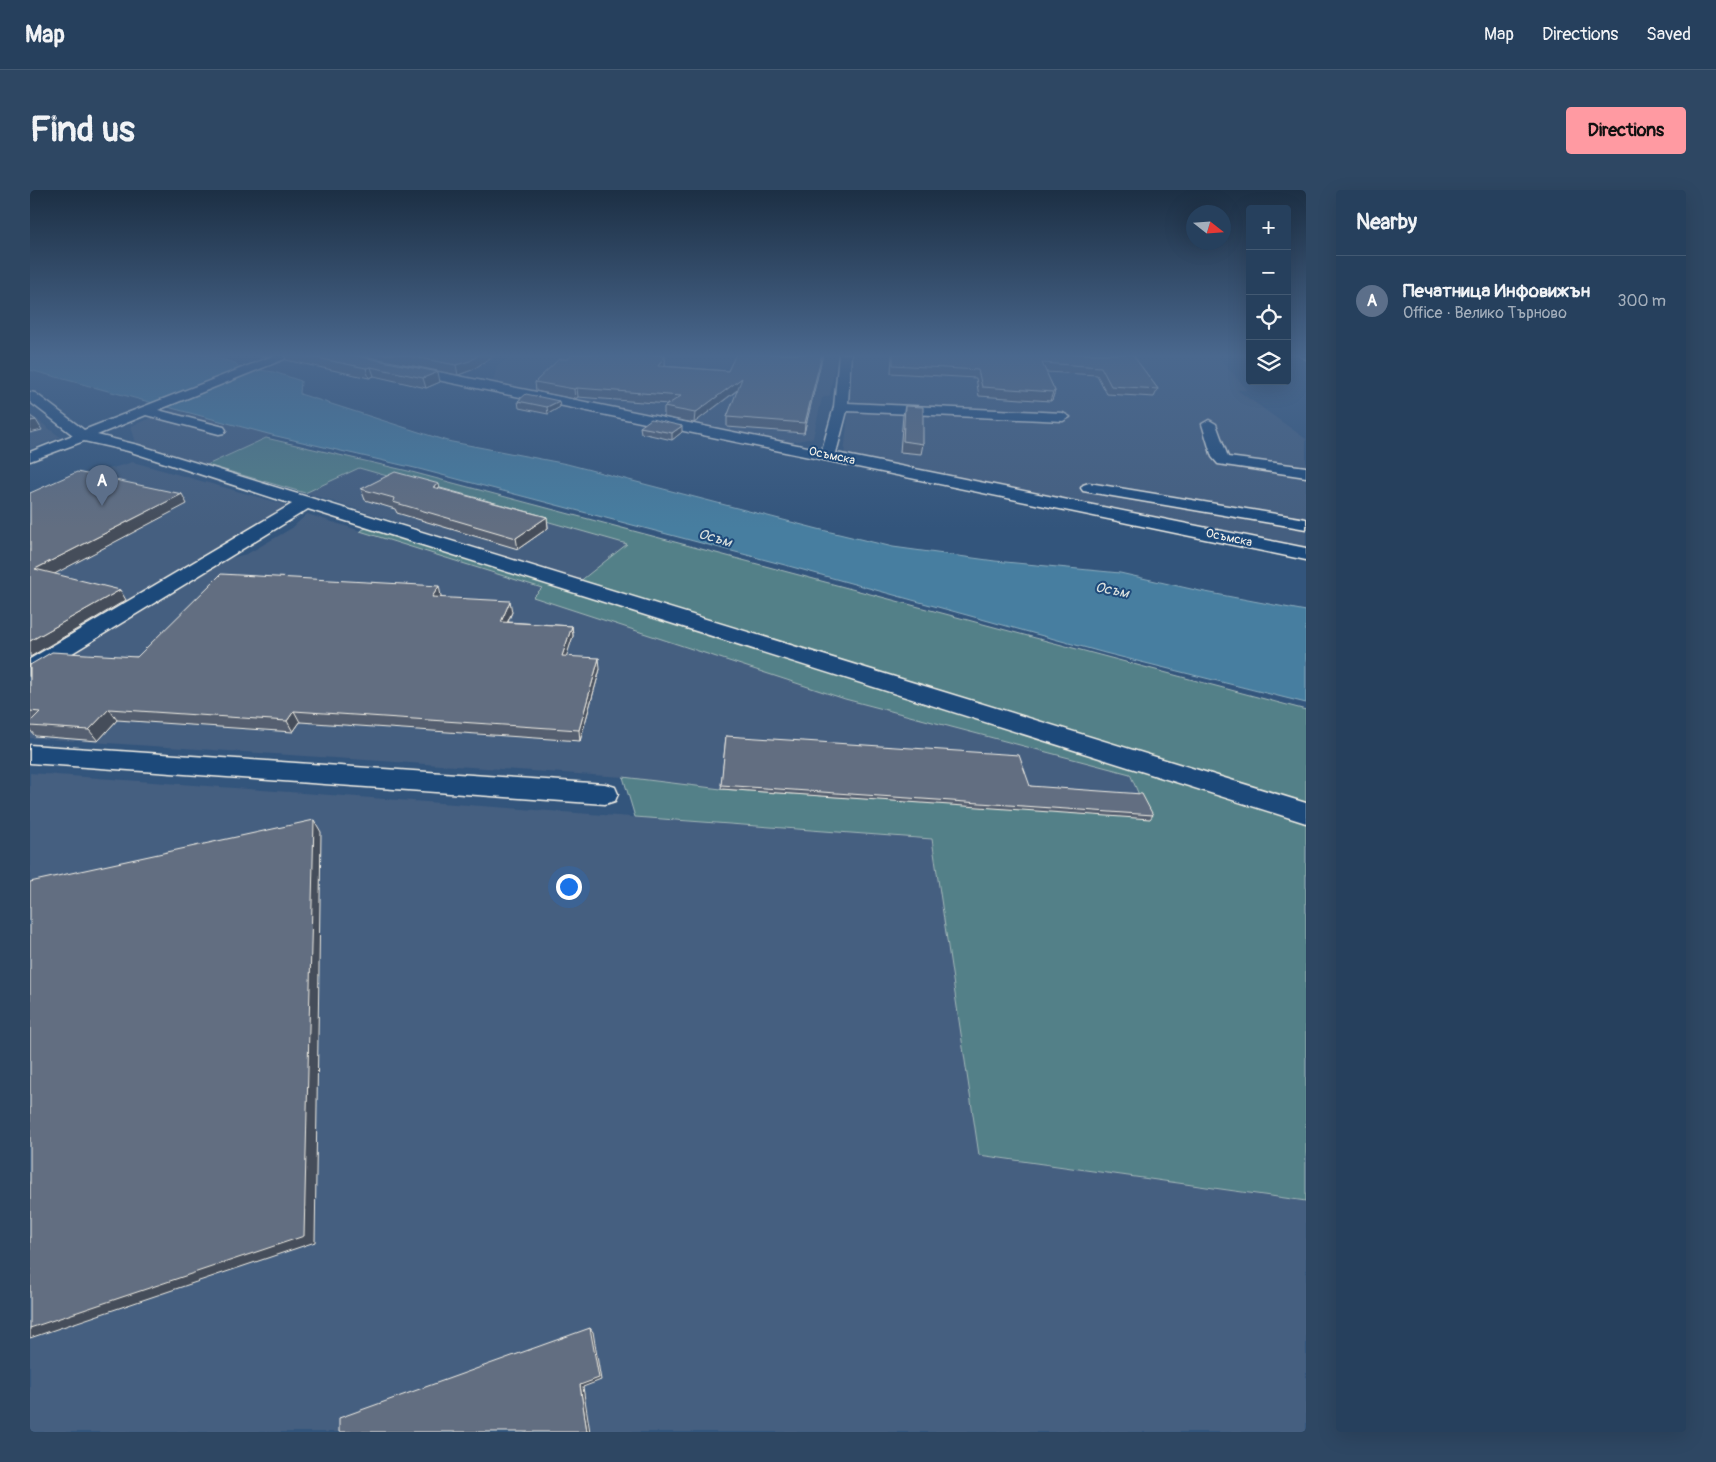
<!DOCTYPE html>
<meta charset="utf-8">
<style>
:root{--surface:#26405d;--page:#2e4763;--text:#f1f3f6;--muted:#a4afbc;--line:#425972;--accent:#ff9aa2}
body{margin:0;font-family:Pangolin,sans-serif;background:var(--page);color:var(--text)}
.controls{position:absolute;right:15px;top:15px;display:grid;overflow:hidden;border-radius:5px;box-shadow:0 5px 20px #0002}
.controls button{width:45px;height:45px;display:grid;place-items:center;padding:0;border:0;border-bottom:1px solid var(--line);background:var(--surface);color:var(--text);font:25px sans-serif}
.compass{position:absolute;left:1156px;top:15px;width:45px;height:45px;border-radius:50%;background:var(--surface);box-shadow:0 5px 20px #0002;rotate:107deg}
.you{position:absolute;left:538px;top:696px;width:18px;height:18px;margin:-12px;border:4px solid #fff;border-radius:50%;background:#1a73e8;box-shadow:0 0 0 8px #1a73e833}
.badge{display:grid;place-items:center;width:32px;height:32px;border-radius:50%;background:var(--accent);color:#fff;font-size:16px;font-weight:700}
.pin{position:absolute;translate:-50% -41px;filter:drop-shadow(0 1px 2px #0008)}
.pin::after{content:'';position:absolute;top:26px;width:18px;height:15px;background:inherit;clip-path:polygon(0 0,100% 0,50% 100%)}
.list{margin:0;padding:0;list-style:none}
h2{display:flex;justify-content:space-between;align-items:center;height:65px;margin:0;padding:0 20px;font-size:21px}
h2 small{font-size:16px;font-weight:400;color:var(--muted)}
.list li{display:grid;grid-template-columns:32px 1fr auto;gap:15px;align-items:center;box-sizing:border-box;height:90px;padding:0 20px;border-top:1px solid var(--line)}
.list b{display:block;font-size:19px;white-space:nowrap}
.list p{margin:0;font-size:16px;white-space:nowrap;color:var(--muted)}
.list em{font-size:16px;font-style:normal;color:var(--muted)}
.icon{flex:none;width:28px;height:28px;fill:none;stroke:currentColor;stroke-width:2;stroke-linecap:round;stroke-linejoin:round}
.map{position:relative;flex:none;width:1276px;height:1242px;overflow:hidden;border-radius:5px}
header{display:flex;align-items:center;gap:30px;box-sizing:border-box;height:70px;padding:0 25px;background:var(--surface);border-bottom:1px solid var(--line)}
header strong{font-size:24px}
nav{display:flex;gap:28px;margin-inline-start:auto;font-size:18px}
.intro{display:flex;align-items:center;justify-content:space-between;box-sizing:border-box;height:120px;padding:0 30px}
h1{margin:0;font-size:35px}
.button{padding:12px 22px;border-radius:5px;background:var(--accent);color:#111;font-size:18px;font-weight:700}
main{display:flex;gap:30px;padding:0 30px}
aside{flex:1;background:var(--surface);border-radius:5px;box-shadow:0 5px 20px #0002}
.map>svg:first-child{display:block}
.built{fill:#455f80}
.green{fill:#538088;stroke:#a4b8b8}
.water{fill:#467ea0;stroke:#8cacbd}
.lines{fill:none;stroke-linecap:round;stroke-linejoin:round}
.minor-casing{stroke:#f4f1e8;stroke-width:3}
.minor{fill:#1f4a7a;fill-rule:evenodd}
.wall{fill:#545f6f;stroke:#f4f1e8}
.shaded-wall{fill:#454d5a;stroke:#f4f1e8}
.building{fill:#626e81;stroke:#f4f1e8}
.labels{text-anchor:middle;dominant-baseline:central;stroke-width:4;stroke-linejoin:round;paint-order:stroke}
.far-street-label{font-size:12px;fill:#f4f1e8;stroke:#1f4a7a}
.far-water-label{font-size:14px;font-style:italic;fill:#dae0dd;stroke:#1f4a7a}
</style>
<header>
<strong>Map</strong>
<nav><a>Map</a><a>Directions</a><a>Saved</a></nav>
</header>
<div class="intro"><h1>Find us</h1><a class="button">Directions</a></div>
<main>
<div class="map">
<svg width="1276" height="1242" viewBox="0 0 1276 1242">
<rect width="100%" height="100%" fill="#33557c"/>
<filter id="ink" filterUnits="userSpaceOnUse"><feTurbulence type="fractalNoise" baseFrequency=".02" numOctaves="2"/><feDisplacementMap in="SourceGraphic" scale="10" xChannelSelector="R" yChannelSelector="G"/><feConvolveMatrix kernelMatrix="1 2 1 2 8 2 1 2 1" color-interpolation-filters="sRGB"/></filter>
<g filter="url(#ink)">
<path class="built" d="M485,164H807L800,205L792,208L783,248L757,253L462,195L467,176Z
M824,164H1185L1218,200H1207L1276,249V357L814,265Z
M143,219L242,245L177,275L106,253L101,236Z
M0,224L30,247L0,259Z
M103,272L261,316L0,471V310L51,287Z
M328,278L597,354L551,390L275,303Z
M277,324L513,398L504,407L815,509L1100,584L1120,629L691,599L593,587L0,548V484L187,371L217,364L262,338Z
M0,583L902,649L949,965L1276,1011V1242H0Z"/>
<path class="green" d="M236,248L378,281L1276,520V1011L949,965L902,649L605,627L593,587L691,599L1119,628L1100,584L815,509L503,407L512,398L330,341L344,334L544,396L597,354L329,278L275,303L177,275Z"/>
<path class="water" d="M0,164H172L205,173L209,177L244,182L271,191L270,204L417,251L537,274L788,339L863,357L965,371L1090,383L1170,401L1276,421V513L1075,463L755,375L389,279L242,245L0,180Z"/>
<g class="lines">
<g class="minor-casing">
<path id="minor" d="M248,164H264L262,166L128,220L194,237L196,240L194,243L189,244L116,225L67,245L108,255L1276,613V633L278,319L8,484L0,486V469L262,314L98,261L54,251L0,271V262L43,245L0,212V202L5,203L54,240Z
M809,164H821L818,213L1033,223L1040,227L1033,231L817,221L806,263L1276,358V370L374,183L368,179L374,175L792,260L804,217Z
M1267,164H1276V169Z
M1179,230L1186,234L1198,267L1276,277V287L1188,274L1182,267L1172,234Z
M1059,293L1276,329V339L1053,301L1051,298L1053,295Z
M0,555L575,594L585,597L588,604L585,611L575,614L0,573Z"/>
</g>
<use href="#minor" class="minor"/>
</g>
<path class="wall" d="M222,164H243L236,167Z
M254,164H317L410,192L396,198L344,186L339,188L256,170Z
M324,164H466L442,180L428,185Z
M706,164H793L774,243L697,237V227L708,200L664,233L634,227V217L638,214L548,207L545,209L506,201L505,192L538,169L635,166V175L634,176L698,181Z
M862,164H1102L1128,199L1124,207L1077,204L1067,185L1016,182L1025,201L1022,210L1020,211L949,206L946,188L861,183Z
M488,211L530,217L518,224L489,218Z
M875,216L893,254L891,264L870,262L873,225Z
M610,237L652,242L642,250L611,243Z
M410,298L517,327L518,338L488,359L367,323L365,319L335,310L331,299Z
M411,406V408L482,422L478,432L542,436L543,446L536,466L570,479L550,551L270,532L263,542L87,530L68,551L5,546L0,540V475L107,467Z
M696,546L1000,596L1123,625L1120,629L691,599Z"/>
<path class="shaded-wall" d="M235,164H243L236,167Z
M450,164H466L442,180L428,185L426,175Z
M792,164H793L774,243L775,233Z
M635,166V175L628,185V176Z
M341,177L344,186L339,188L336,178Z
M408,182L410,192L396,198L393,188Z
M712,188L711,197L664,233L665,223Z
M547,198L548,207L545,209L544,199Z
M1025,201L1022,210L1020,211L1023,202Z
M529,211L530,217L518,224L517,217Z
M6,230L12,240L0,243V231Z
M652,236V242L642,250V243Z
M409,294L411,305L403,297Z
M152,304L157,314L13,390L5,379Z
M517,327L518,338L488,359L486,348Z
M409,396L411,406L405,418L402,407Z
M90,400L96,410L0,467V451Z
M480,411L482,422L473,442L471,432Z
M542,436L543,446L533,477L532,466Z
M569,468L570,479L550,551L549,540Z
M79,519L87,530L68,551L59,540Z
M264,521L270,532L263,542L257,531Z
M284,630L291,642L285,1052L0,1148V1138Z
M560,1138L563,1142L571,1190L553,1197L560,1242H557L550,1195Z"/>
<path class="building" d="M267,164H317L408,182L393,188L341,177L336,178Z
M368,164H450L440,171L426,175Z
M543,164H606L635,166L628,176L698,181L706,164H792L775,233L697,227L712,188L665,223L634,217L651,206L547,198L544,199L505,192L529,169H538Z
M863,164H1102L1128,199L1081,196L1071,177L1012,173L1025,201L1023,202L952,197L948,180L863,175Z
M496,204L529,211L517,217L488,211Z
M875,216L893,217V254L873,251Z
M0,226L6,230L0,231Z
M621,229L652,236L642,243L610,237Z
M47,282L152,304L5,379L90,400L0,451V303Z
M365,282L409,294L403,297L517,327L486,348L363,312L364,308L331,299Z
M191,384L409,396L402,407L480,411L471,432L542,436L532,466L569,468L549,540L264,521L257,531L79,519L59,540L0,536V532L10,522L0,521V475L22,462L107,467Z
M696,546L989,565L1000,596L1112,604L1123,625L691,595Z
M284,630L274,1046L0,1138V692Z
M560,1138L569,1188L550,1195L557,1242H309V1228Z"/>
</g>
<linearGradient id="sky" x2="0" y2="1"><stop stop-color="#1c2f44"/><stop offset="0.49" stop-color="#4a688e"/><stop offset="1" stop-color="#4a688e" stop-opacity="0"/></linearGradient>
<rect width="1276" height="338" fill="url(#sky)"/>
<g class="labels">
<g class="far-street-label">
<text transform="translate(802 266) rotate(12)">Осъмска</text>
<text transform="translate(1199 348) rotate(12)">Осъмска</text>
</g>
<g class="far-water-label">
<text transform="translate(685 348) rotate(16)">Осъм</text>
<text transform="translate(1082 400) rotate(11)">Осъм</text>
</g>
</g>
</svg>
<div class="controls">
<button>+</button>
<button>−</button>
<button><svg class="icon" aria-label="locate" viewBox="0 0 24 24"><circle cx="12" cy="12" r="6"/><path d="M12 2v4M12 18v4M2 12h4M18 12h4"/></svg></button>
<button><svg class="icon" aria-label="layers" viewBox="0 0 24 24"><path d="M12 4l9 5-9 5-9-5zM3 14l9 5 9-5"/></svg></button>
</div>
<svg class="compass" viewBox="-18 -18 36 36"><path d="M0-13l5 13h-10z" fill="#e53935"/><path d="M0 13l5-13h-10z" fill="#a4afbc"/></svg>
<div class="you"></div>
<div class="pin badge" style="left:72px;top:316px;background:#5c6f8a">A</div>
</div>
<aside>
<h2>Nearby<small></small></h2>
<ul class="list">
<li><span class="badge" style="background:#5c6f8a">A</span><div><b>Печатница Инфовижън</b><p>Office · Велико Търново</p></div><em>300 m</em></li>
</ul>
</aside>
</main>
